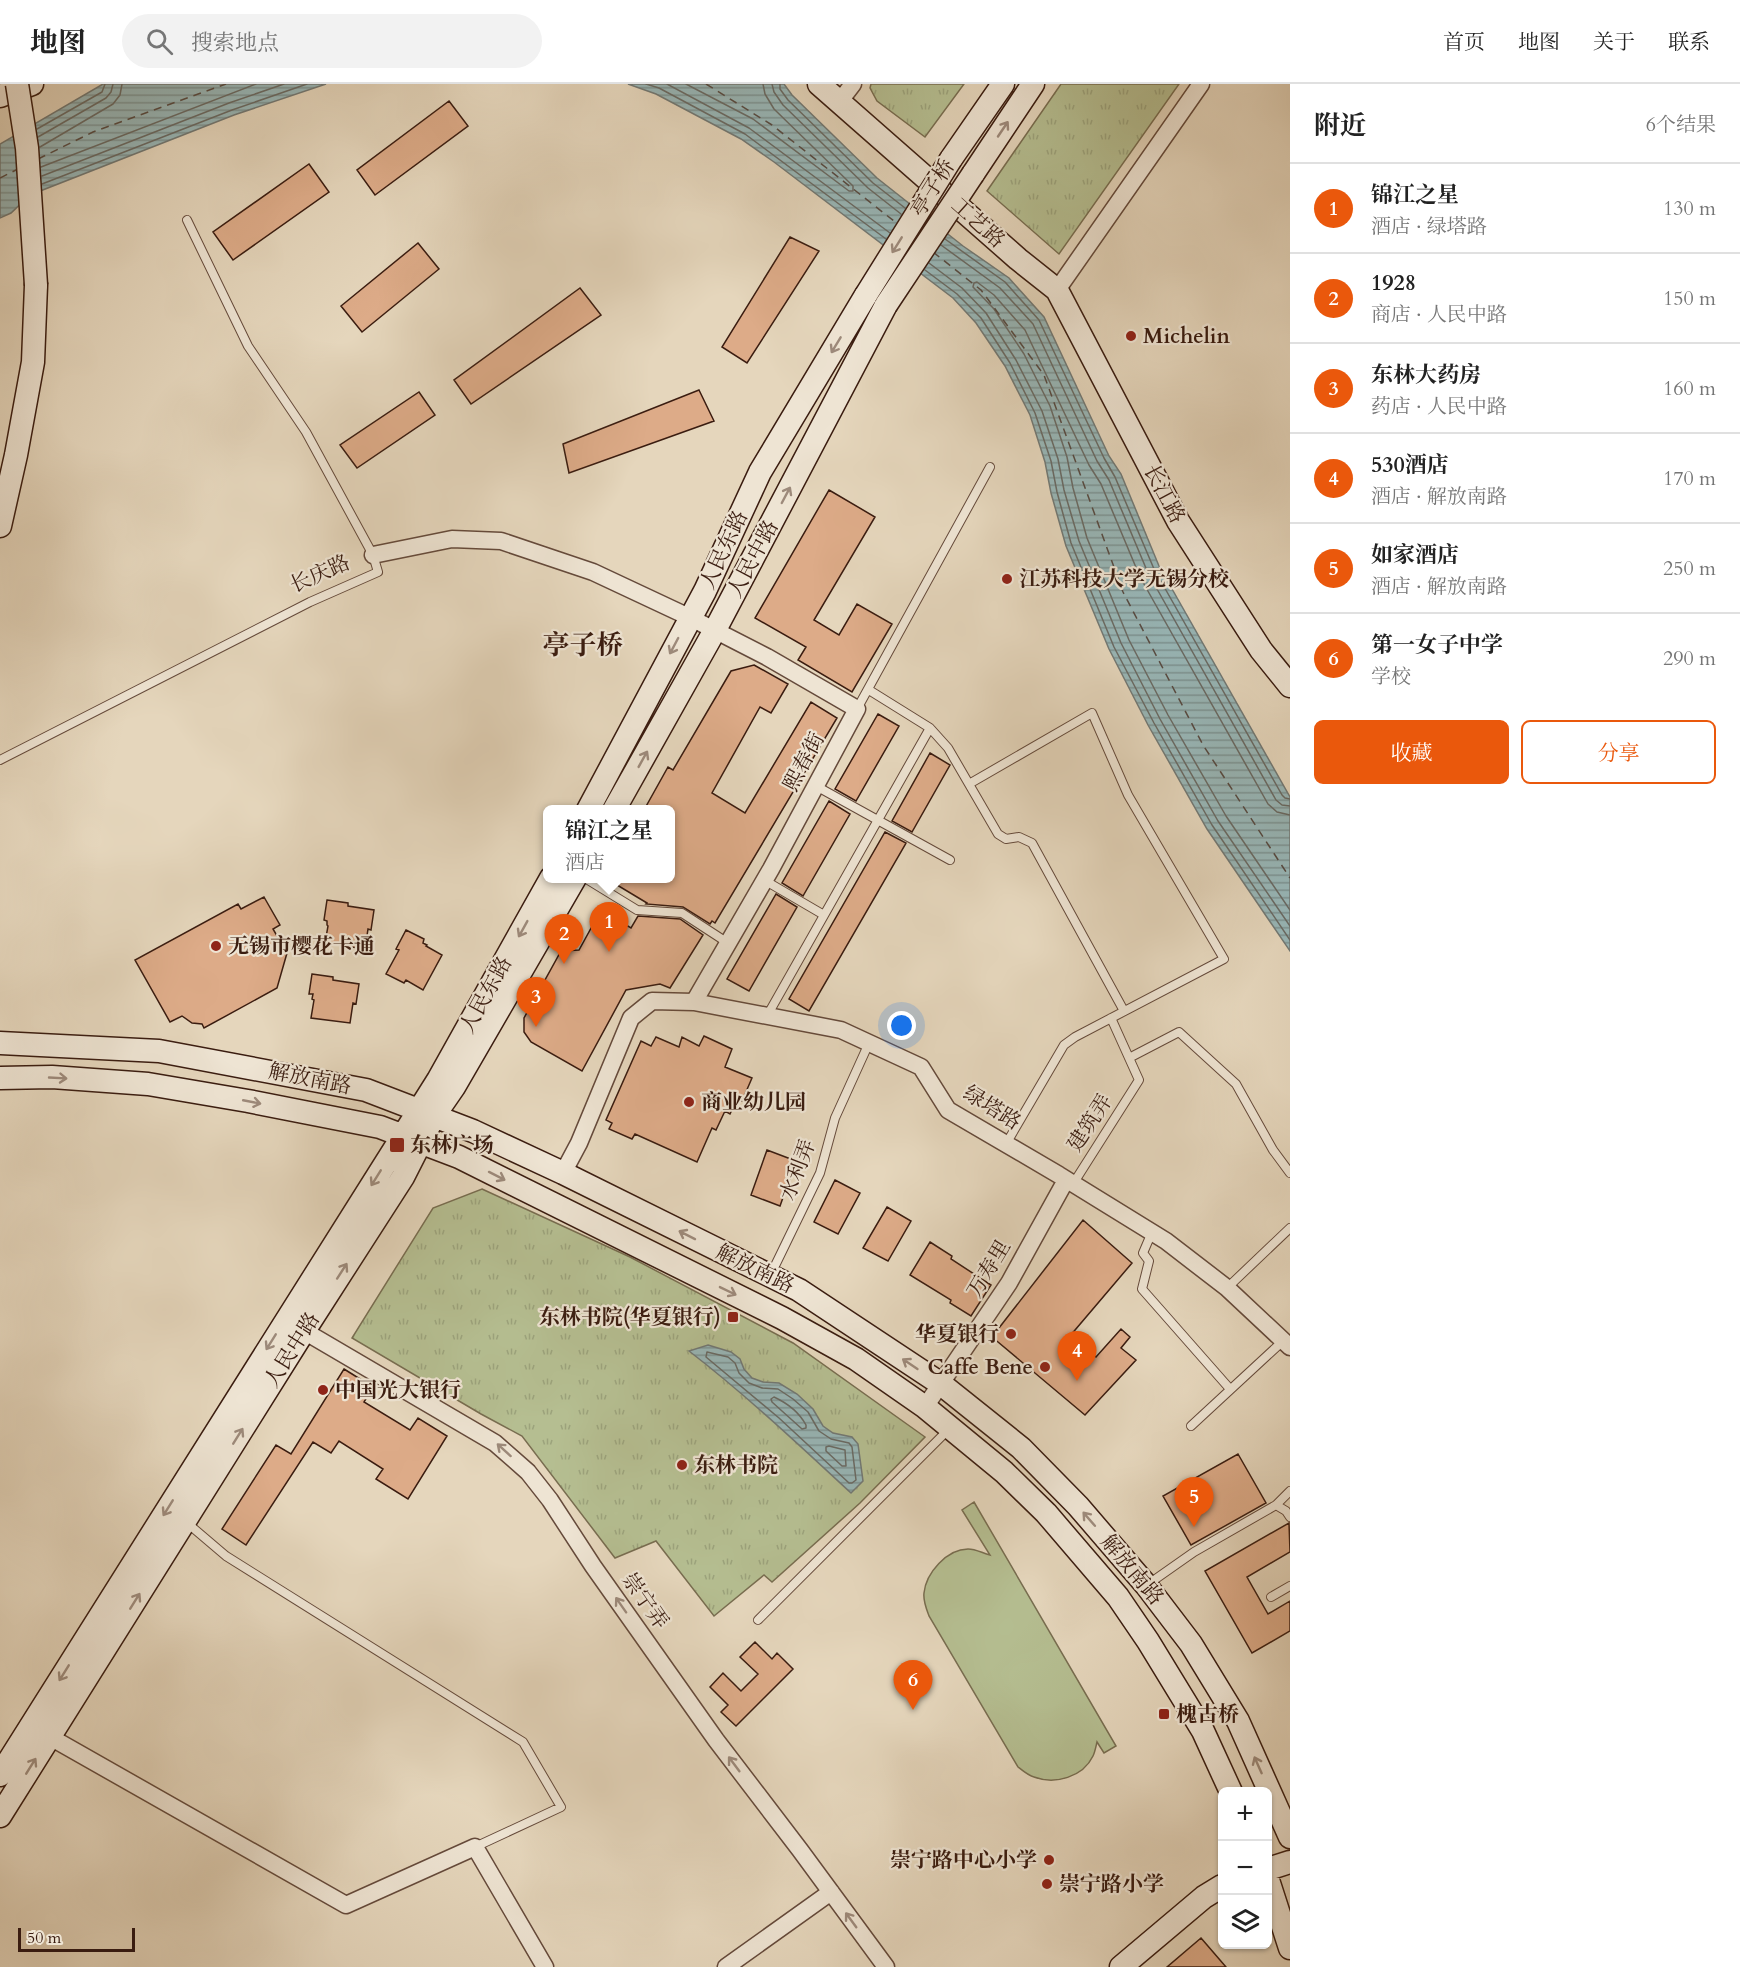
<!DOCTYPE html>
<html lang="zh">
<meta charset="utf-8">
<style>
:root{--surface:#fff;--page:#f2f2f2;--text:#222;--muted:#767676;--line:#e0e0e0;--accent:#ea580c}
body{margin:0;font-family:Cardo,"Noto Serif SC",serif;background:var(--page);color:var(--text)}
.controls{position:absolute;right:18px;bottom:18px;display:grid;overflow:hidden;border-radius:9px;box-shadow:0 2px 4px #0004}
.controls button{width:54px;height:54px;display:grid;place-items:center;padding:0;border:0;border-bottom:2px solid var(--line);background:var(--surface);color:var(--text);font:30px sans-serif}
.scale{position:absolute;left:18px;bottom:15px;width:117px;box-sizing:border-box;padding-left:6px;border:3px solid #3a1c10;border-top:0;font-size:16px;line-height:21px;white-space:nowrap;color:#3a1c10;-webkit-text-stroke:4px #eee4d3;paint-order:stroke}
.you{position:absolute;left:902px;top:942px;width:21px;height:21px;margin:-15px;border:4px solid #fff;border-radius:50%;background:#1a73e8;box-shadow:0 0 0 9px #1a73e833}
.badge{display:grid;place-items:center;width:39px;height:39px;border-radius:50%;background:var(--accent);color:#fff;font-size:20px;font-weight:700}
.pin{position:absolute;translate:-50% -50px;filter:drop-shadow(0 2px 3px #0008)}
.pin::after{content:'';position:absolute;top:32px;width:21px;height:18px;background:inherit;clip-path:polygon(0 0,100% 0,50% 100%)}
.popup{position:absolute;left:543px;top:721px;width:132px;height:78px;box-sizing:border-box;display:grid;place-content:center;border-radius:9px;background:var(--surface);filter:drop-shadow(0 2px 4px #0005);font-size:20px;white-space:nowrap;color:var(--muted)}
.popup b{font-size:22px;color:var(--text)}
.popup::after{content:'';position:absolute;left:50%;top:100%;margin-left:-12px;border:12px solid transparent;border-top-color:var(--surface)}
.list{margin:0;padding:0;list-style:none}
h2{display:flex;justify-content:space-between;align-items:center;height:78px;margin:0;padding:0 24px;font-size:26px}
h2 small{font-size:20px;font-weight:400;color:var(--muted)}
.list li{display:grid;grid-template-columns:39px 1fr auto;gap:18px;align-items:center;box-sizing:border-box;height:90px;padding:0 24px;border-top:2px solid var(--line)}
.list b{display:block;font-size:22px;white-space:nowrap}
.list p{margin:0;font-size:20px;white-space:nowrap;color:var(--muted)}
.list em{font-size:20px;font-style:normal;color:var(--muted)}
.actions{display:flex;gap:12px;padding:18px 24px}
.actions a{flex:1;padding:14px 0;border:2px solid var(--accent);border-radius:9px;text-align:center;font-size:21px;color:var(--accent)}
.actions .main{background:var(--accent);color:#fff}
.icon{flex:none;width:33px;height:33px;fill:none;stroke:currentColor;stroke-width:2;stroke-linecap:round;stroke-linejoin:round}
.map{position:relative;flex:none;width:1290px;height:1883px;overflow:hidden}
header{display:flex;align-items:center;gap:36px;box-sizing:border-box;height:84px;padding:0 30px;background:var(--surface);border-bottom:2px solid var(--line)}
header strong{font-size:28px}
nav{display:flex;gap:33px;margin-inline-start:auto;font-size:21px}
.search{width:420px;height:54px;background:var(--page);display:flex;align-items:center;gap:15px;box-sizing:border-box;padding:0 21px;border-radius:33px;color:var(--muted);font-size:22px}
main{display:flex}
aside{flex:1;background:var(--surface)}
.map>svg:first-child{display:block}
.grass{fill:#b5be91;stroke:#786d50;stroke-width:1.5}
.park{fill:url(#park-tufts);stroke:#786d50;stroke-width:1.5}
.water{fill:url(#water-rules);stroke:#727975;stroke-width:1.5}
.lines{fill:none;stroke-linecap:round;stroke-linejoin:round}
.shore{stroke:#696a64;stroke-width:1.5}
.ferry{stroke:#564a42;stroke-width:1.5;stroke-dasharray:8 6;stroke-linecap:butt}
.building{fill:#ddab88;stroke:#3a1c10;stroke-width:1.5}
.lane-casing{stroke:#654a3b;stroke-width:10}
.street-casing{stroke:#654a3b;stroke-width:19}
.secondary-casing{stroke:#3a1c10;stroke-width:25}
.lane{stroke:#eee4d3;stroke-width:8}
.street{stroke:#eee4d3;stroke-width:16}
.secondary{stroke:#eee4d3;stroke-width:22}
.secondary-bridge-casing{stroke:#3a1c10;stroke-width:25;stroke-linecap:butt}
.secondary-bridge{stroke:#eee4d3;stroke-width:22}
.oneway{stroke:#9d8a7b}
.poi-dot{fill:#8f2418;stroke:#eee4d3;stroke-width:2}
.labels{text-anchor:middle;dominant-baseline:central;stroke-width:4.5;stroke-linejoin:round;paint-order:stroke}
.street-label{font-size:21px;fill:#3a1c10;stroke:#eee4d3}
.poi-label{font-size:21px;font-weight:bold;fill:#3a1c10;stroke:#eee4d3;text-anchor:start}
.district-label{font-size:27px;font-weight:bold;fill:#3a1c10;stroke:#eee4d3}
</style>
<header>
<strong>地图</strong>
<div class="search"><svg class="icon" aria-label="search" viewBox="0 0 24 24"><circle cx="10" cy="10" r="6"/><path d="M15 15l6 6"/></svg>搜索地点</div>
<nav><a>首页</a><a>地图</a><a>关于</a><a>联系</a></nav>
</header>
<main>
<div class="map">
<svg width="1290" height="1883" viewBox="0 0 1290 1883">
<defs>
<pattern id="park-tufts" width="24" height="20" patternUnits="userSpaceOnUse" patternTransform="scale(1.5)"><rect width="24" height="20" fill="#b5be91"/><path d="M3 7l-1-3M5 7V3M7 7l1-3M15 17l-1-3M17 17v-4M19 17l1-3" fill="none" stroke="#9ca37c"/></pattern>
<pattern id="water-rules" width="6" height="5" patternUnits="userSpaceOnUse" patternTransform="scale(1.5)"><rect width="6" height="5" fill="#98b7b8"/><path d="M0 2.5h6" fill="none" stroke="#7d9494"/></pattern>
</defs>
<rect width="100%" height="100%" fill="#e5d6bc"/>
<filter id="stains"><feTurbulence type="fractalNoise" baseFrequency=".00333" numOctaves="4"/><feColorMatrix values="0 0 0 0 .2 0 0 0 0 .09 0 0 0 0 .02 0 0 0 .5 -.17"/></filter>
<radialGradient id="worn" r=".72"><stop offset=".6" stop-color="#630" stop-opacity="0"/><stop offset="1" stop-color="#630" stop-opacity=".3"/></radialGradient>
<path class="grass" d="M974,1418L1116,1662L1104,1669L1097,1658C1096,1662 1095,1668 1093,1672C1083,1693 1055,1701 1034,1693C1029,1692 1023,1687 1018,1683L929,1532C926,1524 923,1517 924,1509C926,1489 947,1465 968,1465C976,1465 982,1469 990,1471L962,1426Z"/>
<path class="park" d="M871,0H964L925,53L877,17L870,4Z
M1061,0H1179L1059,170L987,107Z
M482,1105L630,1173L793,1259L925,1353L860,1419L772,1498L764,1491L714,1532L656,1457L615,1474L522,1352L481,1330L352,1254L433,1124Z"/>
<path class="water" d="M103,0H326L234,31L30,111L11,129L0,134V60Z
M628,0H784L792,11L877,94L963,162L1009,194L1044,233L1109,372L1121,390L1159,482L1290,713V867L1207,745L1148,641L1109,565L1066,462L1051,409L1045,378L1030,331L1005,282L976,239L953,214L774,78L741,55L656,10Z
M708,1261L731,1268L740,1275L744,1285L752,1294L763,1298L779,1299L797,1310L813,1325L823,1342L833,1349L852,1353L858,1360L863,1397L851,1409C798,1360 746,1311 689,1267Z"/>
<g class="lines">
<path class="shore" d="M646,0L659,4L745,50L886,155
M667,0L749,44L890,149
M686,0L753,35L849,107H853V102L774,25L765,10L763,0
M772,0L774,8L783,21L868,104L901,130
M780,0V5L788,16L873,99L905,124
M37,45L102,8L105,0
M38,53L106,14L111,8L113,0
M40,63L113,20L120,11L122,0
M41,83L256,0
M42,92L229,19L284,0
M42,100L232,26L307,0
M945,155L1005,198L1039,236L1104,374L1115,393L1154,485L1282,711L1285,714L1290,715
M941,161L1000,204L1033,240L1097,377L1109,396L1148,489L1276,716L1282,721L1290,722
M929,179L962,204L986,229L1016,276L1042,327L1058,375L1064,406L1079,457L1121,559L1160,635L1218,737L1290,842
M925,186L957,210L981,234L1010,279L1035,329L1051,377L1057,408L1071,459L1114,563L1154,639L1212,741L1290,856
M1290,731L1277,728L1268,720L1140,493L1101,400L1089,381L1025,246L994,211L977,198L974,199L973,203L994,225L1024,270L1050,322L1067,373L1073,404L1087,454L1129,556L1168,631L1226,732L1290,826
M707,1268L728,1273L735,1279L739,1289L749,1299L762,1304L778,1305L793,1315L808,1328L819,1347L831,1355L849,1359L852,1363L856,1396L852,1399H849L779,1334L706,1273Z
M774,1313C787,1319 799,1328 806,1341V1344L802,1345L772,1318L771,1315Z
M829,1362L845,1366L846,1382H842L826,1367V1363Z"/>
<path class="ferry" d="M706,0L772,41L899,141
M38,75L93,48L226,0
M0,94L18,85
M933,168L981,206L1044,291L1123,508L1203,661L1290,794"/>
</g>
<path class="building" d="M449,17L468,42L375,111L357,86Z
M309,80L329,108L233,176L213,148Z
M790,153L819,167L747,279L722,263Z
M418,159L439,185L362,248L341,222Z
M580,204L601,231L471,320L454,296Z
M699,306L714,337L569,389L563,360Z
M419,308L435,331L357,384L340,361Z
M829,406L875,433L814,536L839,551L857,520L892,540L852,608L798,576L806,563L755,534Z
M754,581L788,600L771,629L760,623L712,709L745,729L811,618L837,634L715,839L712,837L710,840L683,823L646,820L647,819L607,795H670V726H644L668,683L673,686L731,587Z
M878,630L899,642L856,717L835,705Z
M930,669L950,681L912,748L892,737Z
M829,717L850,730L803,812L782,799Z
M885,748L906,759L905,761L809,927L789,915Z
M776,810L797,823L749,907L727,895Z
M264,813L280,841L273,845L287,869L277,904L204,944L202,940L192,939L182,932L170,938L135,876L238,820L241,825Z
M327,816L348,819V822L374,826L371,846L368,845L365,865L325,859L328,842L327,841V837L324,836Z
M601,826L631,844L638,832L680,835L703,851L670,904L660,900L626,906L582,987L531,958L524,948V934L561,867L579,866Z
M406,846L424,855L423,859L427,861L426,862L442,871L423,906L406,896L404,899L386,890L399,866L396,865Z
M312,890L333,893V896L359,900L356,920L353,919L350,939L311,934L314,916L312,915L313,910H309Z
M704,952L732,965L725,983L752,994L742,1017L737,1015L730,1030L725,1027L716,1046L712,1044L697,1078L635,1050L632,1055L609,1045L612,1039L606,1036L641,957L651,962L656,953L679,963L682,953L699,962Z
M767,1066L796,1077L780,1122L751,1111Z
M835,1096L860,1109L838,1150L814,1138Z
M887,1123L911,1137L888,1177L863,1164Z
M1083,1136L1132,1179L1070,1252L1096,1273L1121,1245L1130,1253L1121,1264L1136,1276L1085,1331L992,1253Z
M930,1158L952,1172L951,1175L991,1201L971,1232L950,1219L951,1216L910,1191Z
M344,1285L373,1303L364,1318L410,1346L418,1334L447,1352L408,1415L376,1395L383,1385L339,1357L331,1369L313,1358L246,1461L222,1445L276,1361L291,1370Z
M1238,1370L1266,1419L1191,1461L1163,1412Z
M1289,1439L1290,1468L1247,1493L1268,1530L1290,1517V1547L1252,1569L1205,1487Z
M755,1558L772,1575L777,1569L793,1585L736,1642L721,1628L728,1621L710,1603L723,1589L741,1607L758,1590L740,1573Z
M1201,1854L1226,1883H1167Z"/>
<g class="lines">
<g class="lane-casing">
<path id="lane" d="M869,606L930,644L948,664L998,750L1006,755L1019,753L1032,759L1124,927
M857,625L990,383
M0,676L310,518L378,488L373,471L306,348L248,262L187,136
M969,700L1092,629L1128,711L1224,875L1075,953L1064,961L1006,1060
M816,702L950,776
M585,794L637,826L682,829L728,859
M764,796L824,831
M767,932L930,644
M1129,974L1179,948L1236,1000L1273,1066L1290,1089
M1073,1100L1139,996L1111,934
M1152,1148L1143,1169L1149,1177L1142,1205L1230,1305
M771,1190L820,1089L835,1034L869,959
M1227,1204L1290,1144
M1191,1342L1283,1257
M1276,1421L1286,1427L1290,1433
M186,1438L226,1472L523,1658L561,1723L475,1763
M1147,1501L1194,1468L1276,1421L1290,1407
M1271,1513L1290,1502
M758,1536L949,1345"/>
</g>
<g class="street-casing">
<path id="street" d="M840,17L853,0
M1057,206L1201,0
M373,471L452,455L501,457L593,488L689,533L767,573L857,625L771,785L694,918
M563,1089L579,1059L631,934L652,917L694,918L841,946L921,983L948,1026L1059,1091L1166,1157L1227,1204L1290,1263
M304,1247L495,1359L528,1388L550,1416L593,1482L716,1656L800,1766L886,1883
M925,1323L1009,1199L1066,1096
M50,1653L346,1821L475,1763L545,1883
M726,1883L831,1808"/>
</g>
<g class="secondary-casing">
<path id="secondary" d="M819,0L1018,175L1057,206L1178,437L1261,566L1290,602
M0,12L32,0
M951,75L1003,0
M973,90L1033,0
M0,442L16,371L33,278L36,201
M588,726L705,507L760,388L866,211
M614,726L715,546L886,221
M0,959L159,967L366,1006L473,1047L563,1089L799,1206L941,1300L1021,1364L1078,1422L1146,1501L1191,1560L1238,1637L1290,1753
M0,994L52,993L148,1000L248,1017L380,1043L459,1073L782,1234L856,1275L925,1323L1004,1388L1046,1429L1118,1513L1148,1557L1203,1647L1231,1708
M0,1691L438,996L551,794
M0,1732L304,1247L403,1093L434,1032L454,1003L575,794
M1268,1785L1290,1778
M1268,1796L1290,1864
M1121,1883L1204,1813L1222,1802"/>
</g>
<use href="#lane" class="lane"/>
<use href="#street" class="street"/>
<use href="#secondary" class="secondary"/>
<g class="secondary-bridge-casing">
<path id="secondary-bridge" d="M17,0L27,64L36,201
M866,211L951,75
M886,221L973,90"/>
</g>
<use href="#secondary-bridge" class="secondary-bridge"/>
</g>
<defs><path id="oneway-shaft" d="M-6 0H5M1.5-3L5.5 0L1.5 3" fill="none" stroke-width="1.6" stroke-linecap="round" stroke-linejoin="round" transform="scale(1.5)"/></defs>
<g class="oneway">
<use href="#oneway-shaft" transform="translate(1003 45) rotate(-56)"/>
<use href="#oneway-shaft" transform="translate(897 161) rotate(122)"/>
<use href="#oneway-shaft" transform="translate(836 261) rotate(121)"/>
<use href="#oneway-shaft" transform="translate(786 411) rotate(-62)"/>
<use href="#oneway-shaft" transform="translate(674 562) rotate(118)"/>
<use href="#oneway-shaft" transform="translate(643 675) rotate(-61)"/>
<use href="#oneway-shaft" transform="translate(523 845) rotate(119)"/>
<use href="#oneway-shaft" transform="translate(58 994) rotate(3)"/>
<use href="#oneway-shaft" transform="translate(252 1018) rotate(11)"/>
<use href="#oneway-shaft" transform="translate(497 1092) rotate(27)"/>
<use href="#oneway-shaft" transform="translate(376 1094) rotate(122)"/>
<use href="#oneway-shaft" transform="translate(687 1151) rotate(-153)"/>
<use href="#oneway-shaft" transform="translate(342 1187) rotate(-57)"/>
<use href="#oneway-shaft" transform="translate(728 1207) rotate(26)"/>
<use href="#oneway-shaft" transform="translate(271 1258) rotate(122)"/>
<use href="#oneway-shaft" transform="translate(910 1280) rotate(-146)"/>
<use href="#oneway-shaft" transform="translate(238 1352) rotate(-58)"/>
<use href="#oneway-shaft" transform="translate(504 1366) rotate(-138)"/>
<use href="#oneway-shaft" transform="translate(168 1424) rotate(122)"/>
<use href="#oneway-shaft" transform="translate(1089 1435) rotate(-131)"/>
<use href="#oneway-shaft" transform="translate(135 1517) rotate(-58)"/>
<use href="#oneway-shaft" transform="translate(621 1521) rotate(-125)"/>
<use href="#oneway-shaft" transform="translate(64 1589) rotate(122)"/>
<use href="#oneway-shaft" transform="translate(734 1680) rotate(-127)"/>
<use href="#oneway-shaft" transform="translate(1258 1681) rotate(-114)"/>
<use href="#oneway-shaft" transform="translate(31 1682) rotate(-58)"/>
<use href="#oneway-shaft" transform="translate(851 1836) rotate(-126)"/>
</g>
<g class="poi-dot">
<circle cx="1131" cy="252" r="6"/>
<circle cx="1007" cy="495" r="6"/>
<circle cx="216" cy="862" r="6"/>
<circle cx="689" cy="1018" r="6"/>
<rect x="389" y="1053" width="16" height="16" rx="3"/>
<rect x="727" y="1227" width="12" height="12" rx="3"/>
<circle cx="1011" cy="1250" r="6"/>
<circle cx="1045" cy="1283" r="6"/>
<circle cx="323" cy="1306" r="6"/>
<circle cx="682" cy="1381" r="6"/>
<rect x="1158" y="1624" width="12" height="12" rx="3"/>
<circle cx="1049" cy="1776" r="6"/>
<circle cx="1047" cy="1800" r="6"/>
</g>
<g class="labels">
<g class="street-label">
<text transform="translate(933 104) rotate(-58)">亭子桥</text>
<text transform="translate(978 139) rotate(42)">工艺路</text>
<text transform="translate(1164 410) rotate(62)">长江路</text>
<text transform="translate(724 466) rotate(-65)">人民东路</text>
<text transform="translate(753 475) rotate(-62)">人民中路</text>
<text transform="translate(320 490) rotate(-24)">长庆路</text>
<text transform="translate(804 678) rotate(-62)">熙春街</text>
<text transform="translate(486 911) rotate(-61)">人民东路</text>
<text transform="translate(310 995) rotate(11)">解放南路</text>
<text transform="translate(992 1024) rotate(32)">绿塔路</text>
<text transform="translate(1090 1039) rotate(-57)">建筑弄</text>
<text transform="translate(798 1086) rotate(-69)">水利弄</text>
<text transform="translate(755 1185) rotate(26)">解放南路</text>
<text transform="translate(989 1185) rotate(-59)">万寿里</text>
<text transform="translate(292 1266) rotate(-58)">人民中路</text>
<text transform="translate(1132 1486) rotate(50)">解放南路</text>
<text transform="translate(645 1517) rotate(55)">崇宁弄</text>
</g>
<g class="poi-label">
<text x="1143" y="252">Michelin</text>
<text x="1019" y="495">江苏科技大学无锡分校</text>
<text x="228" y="862">无锡市樱花卡通</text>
<text x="701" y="1018">商业幼儿园</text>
<text x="410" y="1061">东林广场</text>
<text x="721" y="1233" text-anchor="end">东林书院(华夏银行)</text>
<text x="999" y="1250" text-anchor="end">华夏银行</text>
<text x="1033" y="1283" text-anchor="end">Caffe Bene</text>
<text x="335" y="1306">中国光大银行</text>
<text x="694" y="1381">东林书院</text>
<text x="1176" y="1630">槐古桥</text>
<text x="1037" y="1776" text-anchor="end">崇宁路中心小学</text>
<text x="1059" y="1800">崇宁路小学</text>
</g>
<g class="district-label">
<text x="583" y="561">亭子桥</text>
</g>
</g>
<rect width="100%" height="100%" filter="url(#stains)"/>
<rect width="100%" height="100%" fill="url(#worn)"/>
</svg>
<div class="controls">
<button>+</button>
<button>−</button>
<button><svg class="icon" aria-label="layers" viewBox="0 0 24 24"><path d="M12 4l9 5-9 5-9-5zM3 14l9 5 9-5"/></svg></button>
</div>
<div class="scale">50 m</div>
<div class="you"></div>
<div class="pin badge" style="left:609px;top:868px">1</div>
<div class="popup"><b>锦江之星</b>酒店</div>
<div class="pin badge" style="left:564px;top:880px">2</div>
<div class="pin badge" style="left:536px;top:943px">3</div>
<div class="pin badge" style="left:1077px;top:1297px">4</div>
<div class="pin badge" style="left:1194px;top:1443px">5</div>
<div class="pin badge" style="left:913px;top:1626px">6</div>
</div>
<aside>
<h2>附近<small>6个结果</small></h2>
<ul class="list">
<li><span class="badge">1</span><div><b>锦江之星</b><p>酒店 · 绿塔路</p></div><em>130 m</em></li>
<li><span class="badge">2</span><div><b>1928</b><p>商店 · 人民中路</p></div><em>150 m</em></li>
<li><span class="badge">3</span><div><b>东林大药房</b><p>药店 · 人民中路</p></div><em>160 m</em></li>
<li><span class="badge">4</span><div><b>530酒店</b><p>酒店 · 解放南路</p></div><em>170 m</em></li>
<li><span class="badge">5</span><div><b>如家酒店</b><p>酒店 · 解放南路</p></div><em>250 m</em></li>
<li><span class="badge">6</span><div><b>第一女子中学</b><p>学校</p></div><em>290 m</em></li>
</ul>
<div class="actions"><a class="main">收藏</a><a>分享</a></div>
</aside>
</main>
